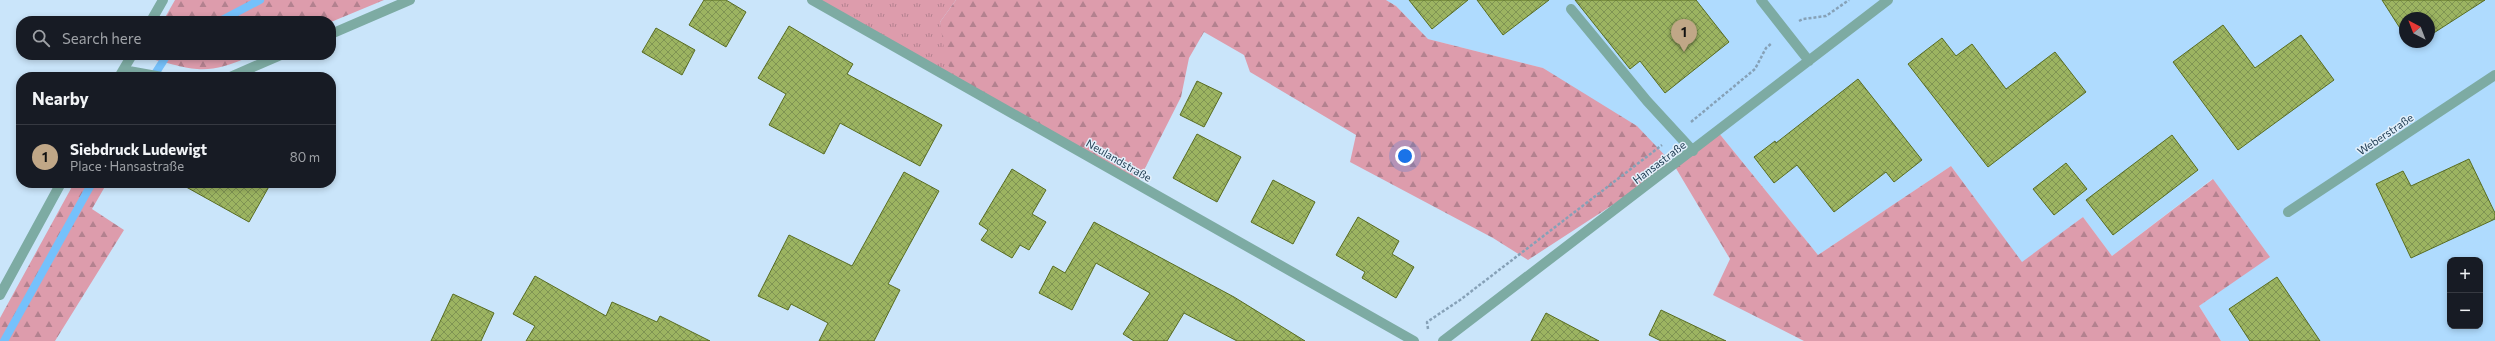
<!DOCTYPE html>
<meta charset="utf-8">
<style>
:root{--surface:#171b24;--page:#242831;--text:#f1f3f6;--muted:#9ea1a6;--line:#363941;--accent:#c0a787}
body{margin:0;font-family:Commissioner,sans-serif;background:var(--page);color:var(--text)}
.controls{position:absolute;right:12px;bottom:12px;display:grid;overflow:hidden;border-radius:8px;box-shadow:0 2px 6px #0003}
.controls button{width:36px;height:36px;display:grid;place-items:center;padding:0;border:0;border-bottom:1px solid var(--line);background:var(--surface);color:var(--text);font:20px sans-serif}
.compass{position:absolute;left:2399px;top:12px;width:36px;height:36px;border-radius:50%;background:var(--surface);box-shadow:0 2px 6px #0003;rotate:318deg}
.you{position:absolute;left:1405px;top:156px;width:14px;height:14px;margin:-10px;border:3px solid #fff;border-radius:50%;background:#1a73e8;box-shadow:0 0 0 6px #1a73e833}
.badge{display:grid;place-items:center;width:26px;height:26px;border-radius:50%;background:var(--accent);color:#111;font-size:13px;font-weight:700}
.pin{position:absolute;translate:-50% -33px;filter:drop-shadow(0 1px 2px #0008)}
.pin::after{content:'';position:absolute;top:21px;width:14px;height:12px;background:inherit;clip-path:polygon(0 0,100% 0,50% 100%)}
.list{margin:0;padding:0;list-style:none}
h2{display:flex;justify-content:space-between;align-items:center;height:52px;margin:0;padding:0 16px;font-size:17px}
h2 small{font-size:13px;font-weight:400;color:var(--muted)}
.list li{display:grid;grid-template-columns:26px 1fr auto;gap:12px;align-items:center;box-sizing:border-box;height:64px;padding:0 16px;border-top:1px solid var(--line)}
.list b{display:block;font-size:15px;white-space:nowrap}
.list p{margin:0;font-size:13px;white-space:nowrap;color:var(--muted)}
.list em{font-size:13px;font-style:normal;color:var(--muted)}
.icon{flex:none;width:22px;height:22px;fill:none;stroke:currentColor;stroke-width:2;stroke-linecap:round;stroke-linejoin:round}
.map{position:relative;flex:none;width:2495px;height:341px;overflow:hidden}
.search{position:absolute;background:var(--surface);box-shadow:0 2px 6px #0003;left:16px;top:16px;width:320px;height:44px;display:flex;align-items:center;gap:10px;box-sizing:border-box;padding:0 14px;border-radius:16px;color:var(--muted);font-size:15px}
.panel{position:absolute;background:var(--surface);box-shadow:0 2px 6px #0003;left:16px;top:72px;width:320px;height:116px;border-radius:16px}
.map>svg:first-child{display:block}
.built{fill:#afdbfe;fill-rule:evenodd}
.grass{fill:url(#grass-tufts)}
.forest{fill:url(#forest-firs)}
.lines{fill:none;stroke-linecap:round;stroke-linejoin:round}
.stream{stroke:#75c1fb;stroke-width:8}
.building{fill:url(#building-cross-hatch);stroke:#586c21}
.path{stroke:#86a1b7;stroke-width:2.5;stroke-dasharray:3 2;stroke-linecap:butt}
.minor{stroke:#7daba3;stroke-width:10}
.labels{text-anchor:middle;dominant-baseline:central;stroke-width:3;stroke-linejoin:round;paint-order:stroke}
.street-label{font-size:11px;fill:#223e54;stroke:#e3f0fb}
</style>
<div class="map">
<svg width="2495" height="341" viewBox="0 0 2495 341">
<defs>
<pattern id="grass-tufts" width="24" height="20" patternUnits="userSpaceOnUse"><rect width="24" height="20" fill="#dd9cac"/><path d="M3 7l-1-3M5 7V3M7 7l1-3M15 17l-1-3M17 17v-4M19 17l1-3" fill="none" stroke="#b3818f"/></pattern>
<pattern id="forest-firs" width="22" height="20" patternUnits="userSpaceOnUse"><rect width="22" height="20" fill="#dd9cac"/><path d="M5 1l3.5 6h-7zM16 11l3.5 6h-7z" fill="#b3818f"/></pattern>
<pattern id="building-cross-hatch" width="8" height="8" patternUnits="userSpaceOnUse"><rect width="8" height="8" fill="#9cb461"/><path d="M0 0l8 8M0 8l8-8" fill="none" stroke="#7f9453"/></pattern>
</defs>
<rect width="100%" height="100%" fill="#cae5fa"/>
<path class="built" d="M1386,0H2495V341H2221L2199,306L2212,179L2112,256L2083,217L2022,263L1951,166L1818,255L1718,132L1674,165L1543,68L1428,39L1396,6ZM2405,18H2429V42H2405ZM2450,260H2480V326H2450Z"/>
<path class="grass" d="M820,0H956L940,22L961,85Z"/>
<path class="forest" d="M175,0H384L331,22L163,21Z
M956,0H1386L1396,6L1428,39L1543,68L1637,126L1674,165L1718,132L1818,255L1951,166L2022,262L2083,217L2112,256L2213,179L2270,257L2199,306L2221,341H1804L1713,295L1730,259L1674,165L1528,260L1493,238L1350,162L1356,135L1250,72L1244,55L1204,32L1189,58L1181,97L1137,184L961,85L946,62L940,22Z
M146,55H254C205,76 198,71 148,58Z
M74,183H107L92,209L124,230L55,341H0V318Z"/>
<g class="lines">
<path class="stream" d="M220,21L260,0
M153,77L167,55
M4,341L92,183"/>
</g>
<path class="building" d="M704,0H726L746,12L726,47L689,25Z
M1409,0H1468L1432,29Z
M1477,0H1549L1503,35Z
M1575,0H1696L1729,42L1665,93L1640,61L1630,69Z
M2382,0H2485L2429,36V18H2405V36Z
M2223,25L2255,68L2301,35L2334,80L2238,150L2173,62Z
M789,26L853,64L847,74L942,125L920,166L840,123L824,154L769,125L786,94L758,78Z
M656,28L695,50L682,75L642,52Z
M1942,38L1956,56L1972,44L2006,89L2055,52L2086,92L1988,167L1908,64Z
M1858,79L1922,160L1894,182L1886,172L1834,212L1797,165L1774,183L1754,157L1775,141L1776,143Z
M1197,81L1222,93L1204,127L1180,115Z
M1197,134L1241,157L1217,202L1173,178Z
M2172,135L2198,170L2113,235L2086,200Z
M2469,159L2495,213V219L2411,258L2376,184L2403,171L2411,186Z
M2066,163L2087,189L2054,215L2033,189Z
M1012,169L1046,190L1032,214L1046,222L1029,250L1020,245L1012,258L981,240L988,230L979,224Z
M904,172L939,191L888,284L900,290L874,341H819L828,323L791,304L788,310L758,296L789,235L852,266Z
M1273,180L1315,202L1293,244L1251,222Z
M179,183H271L249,222Z
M1358,217L1399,241L1392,254L1414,267L1396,298L1362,278L1365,272L1336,255Z
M1094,222L1234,297L1305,341H1237L1184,313L1167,341H1134L1123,334L1150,293L1096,263L1072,310L1039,293L1053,266L1065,273Z
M535,276L606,316L612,302L657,322L660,316L710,341H526L535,326L513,314Z
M2277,277L2320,341H2250L2229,309Z
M453,294L494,313L481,341H431Z
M1661,310L1726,341H1661L1649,335Z
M1546,313L1599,341H1531Z"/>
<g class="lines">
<path class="path" d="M1799,21L1803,19L1826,16L1849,0
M1691,122L1755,69L1766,48L1772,43
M1428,329L1427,322L1460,300L1662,145"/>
<path class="minor" d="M812,0L1414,341
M1761,0L1809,61
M1571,9L1647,101L1693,151
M151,21L163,0
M331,34L410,0
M123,70L162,77
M119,77L132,55
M230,77L281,55
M2288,212L2495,75
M0,295L61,183
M1443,341L1888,0"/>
</g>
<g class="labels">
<g class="street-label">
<text transform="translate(2385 134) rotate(-34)">Weberstraße</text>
<text transform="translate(1119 160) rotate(30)">Neulandstraße</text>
<text transform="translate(1659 162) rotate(-37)">Hansastraße</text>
</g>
</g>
</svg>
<div class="controls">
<button>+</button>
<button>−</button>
</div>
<svg class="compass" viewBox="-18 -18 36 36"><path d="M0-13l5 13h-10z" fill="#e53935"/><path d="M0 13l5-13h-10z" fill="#9ea1a6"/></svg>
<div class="you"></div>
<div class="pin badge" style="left:1684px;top:52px">1</div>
<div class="search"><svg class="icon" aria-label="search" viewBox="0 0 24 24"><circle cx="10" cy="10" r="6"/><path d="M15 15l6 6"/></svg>Search here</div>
<section class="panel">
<h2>Nearby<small></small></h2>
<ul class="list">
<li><span class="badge">1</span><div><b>Siebdruck Ludewigt</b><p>Place · Hansastraße</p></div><em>80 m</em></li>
</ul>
</section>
</div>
